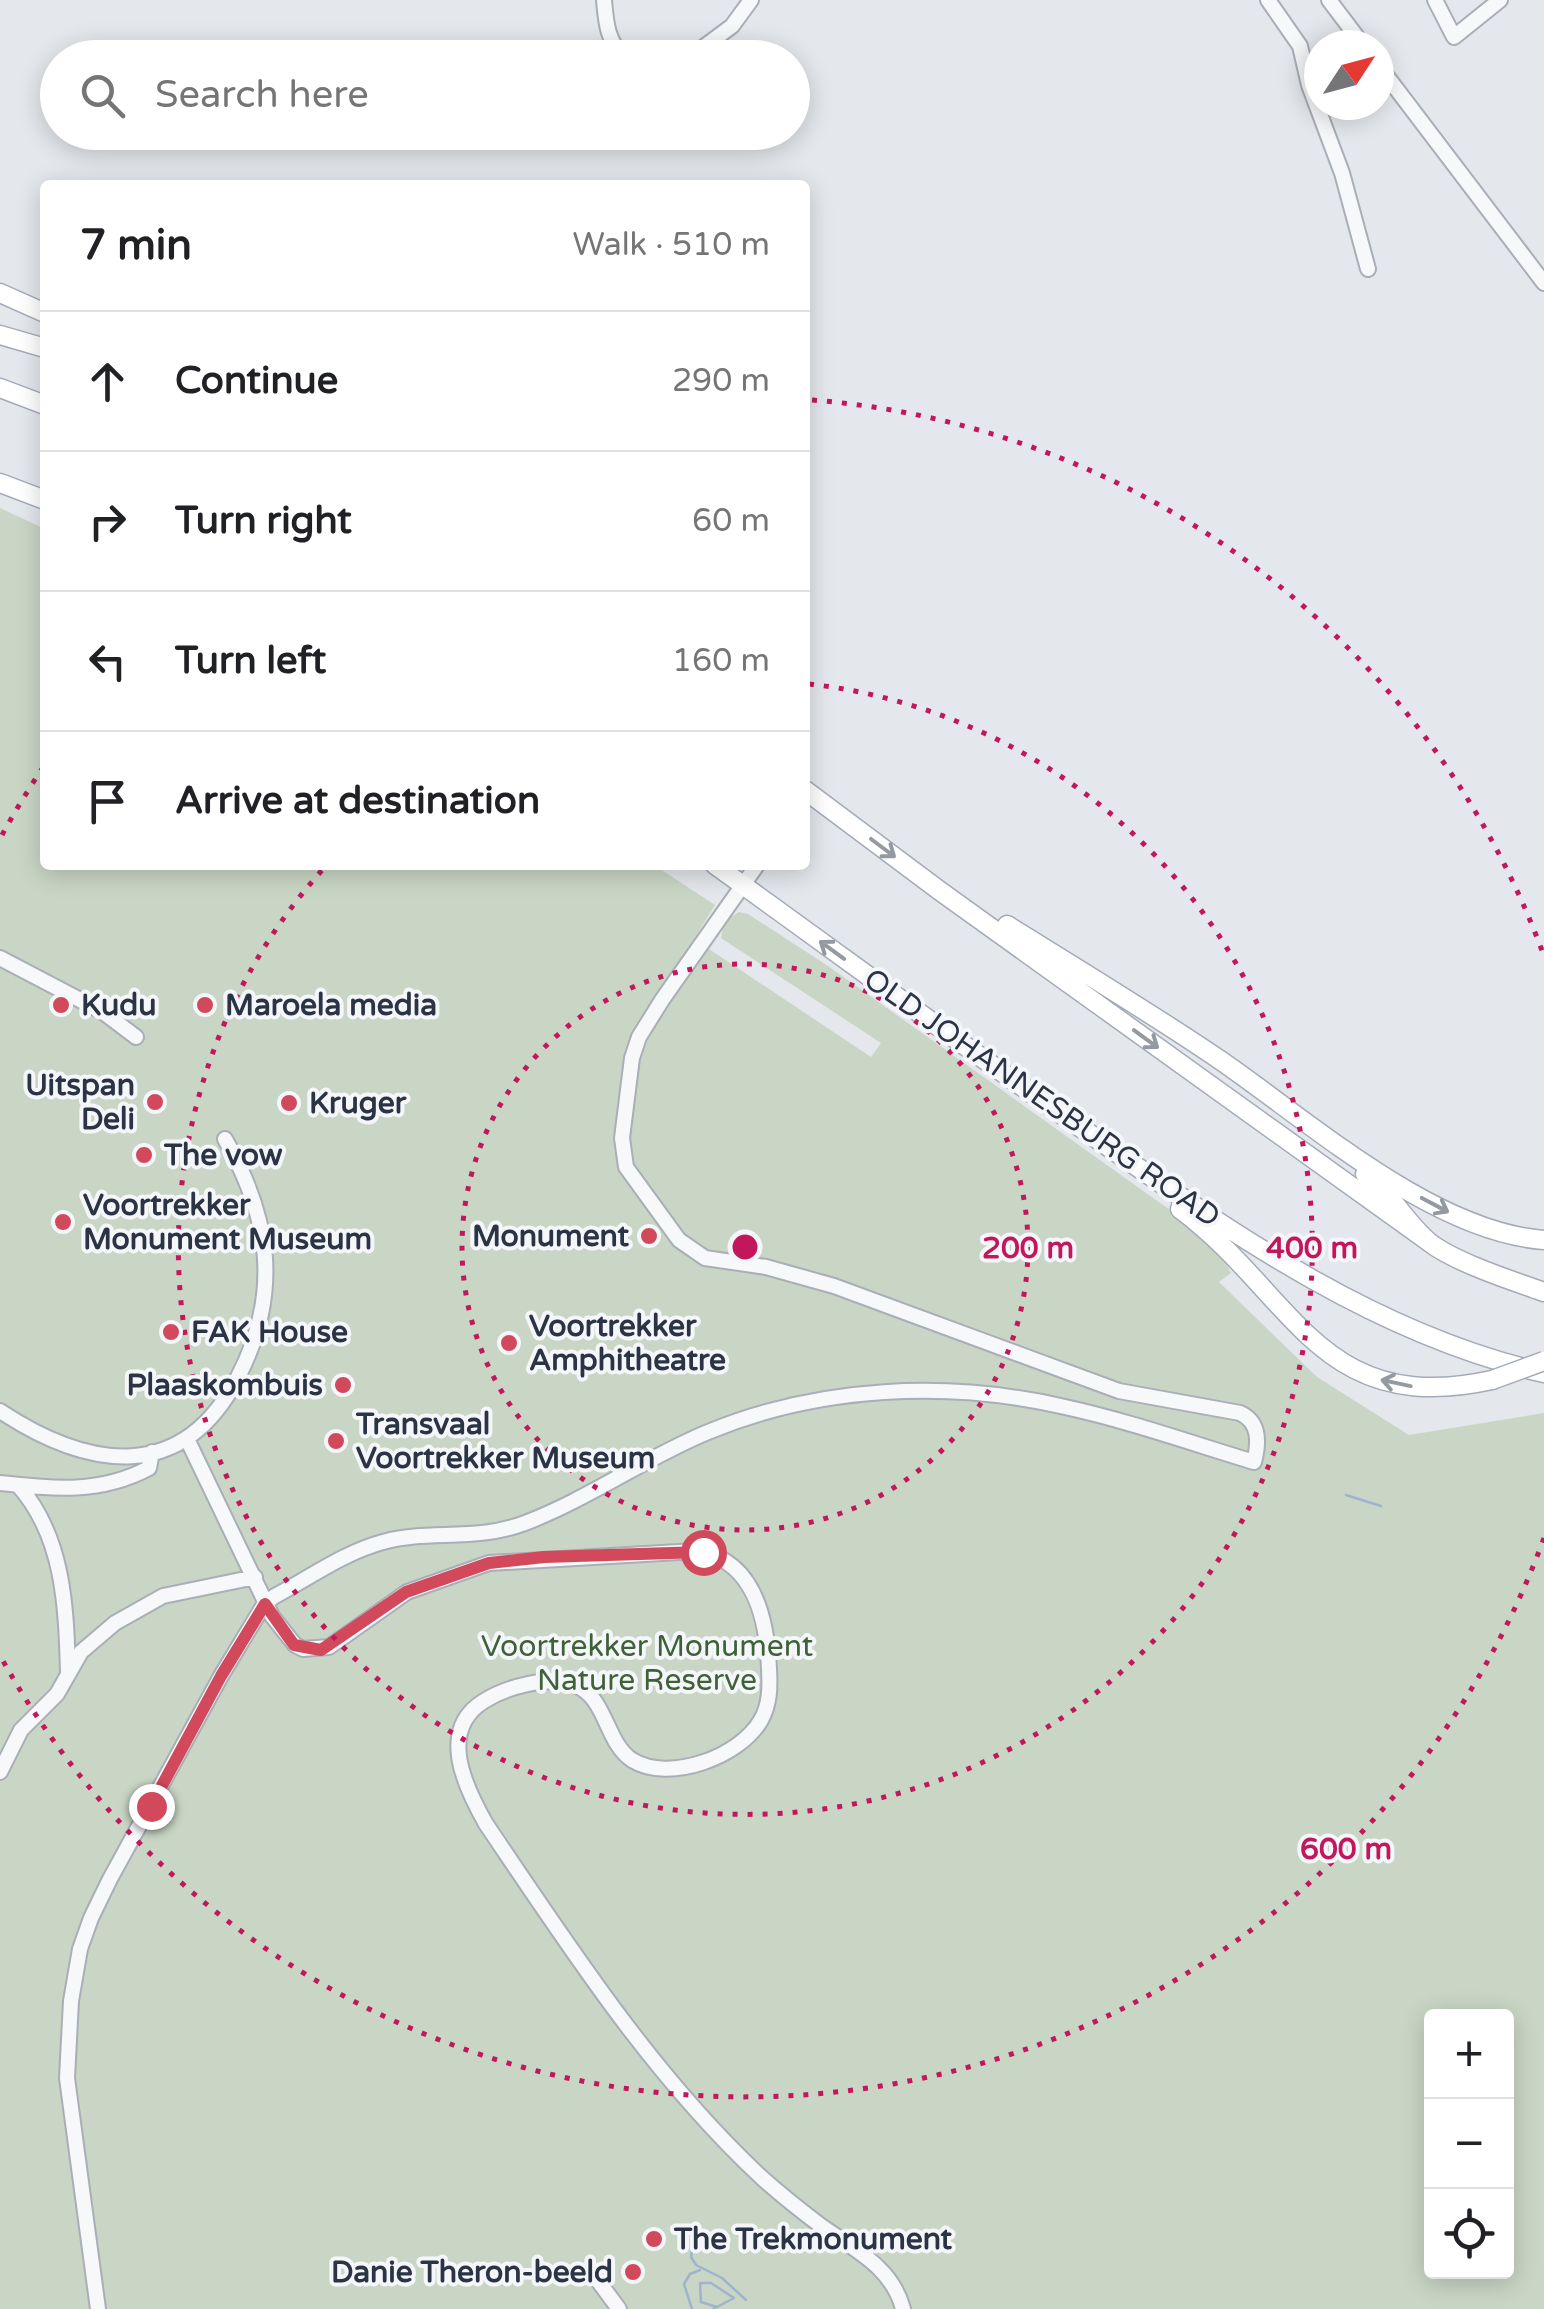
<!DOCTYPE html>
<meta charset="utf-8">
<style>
:root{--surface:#fff;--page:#f2f2f2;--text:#202124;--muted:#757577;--line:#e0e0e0}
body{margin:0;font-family:"Varela Round",sans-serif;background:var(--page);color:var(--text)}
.controls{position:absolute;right:30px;bottom:30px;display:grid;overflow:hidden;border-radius:10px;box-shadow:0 5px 25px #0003}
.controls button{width:90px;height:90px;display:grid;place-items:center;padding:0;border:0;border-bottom:2px solid var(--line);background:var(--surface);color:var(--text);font:50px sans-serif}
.compass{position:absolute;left:1304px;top:30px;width:90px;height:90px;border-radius:50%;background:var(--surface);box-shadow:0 5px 25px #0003;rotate:54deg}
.stop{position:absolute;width:30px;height:30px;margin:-22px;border:8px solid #d1495b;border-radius:50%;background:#fff}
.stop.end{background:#d1495b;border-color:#fff;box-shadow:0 2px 10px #0008}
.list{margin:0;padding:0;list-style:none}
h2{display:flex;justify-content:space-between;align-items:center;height:130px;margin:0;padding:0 40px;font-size:42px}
h2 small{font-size:32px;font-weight:400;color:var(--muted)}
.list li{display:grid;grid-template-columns:65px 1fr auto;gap:30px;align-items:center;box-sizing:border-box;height:140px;padding:0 40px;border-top:2px solid var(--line)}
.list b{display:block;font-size:38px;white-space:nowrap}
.list em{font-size:32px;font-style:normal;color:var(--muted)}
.icon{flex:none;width:55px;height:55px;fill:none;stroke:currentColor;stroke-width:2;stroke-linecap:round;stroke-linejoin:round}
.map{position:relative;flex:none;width:1544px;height:2309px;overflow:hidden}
.search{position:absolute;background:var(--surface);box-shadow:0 5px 25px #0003;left:40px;top:40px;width:770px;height:110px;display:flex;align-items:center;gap:25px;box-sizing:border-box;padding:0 35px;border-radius:55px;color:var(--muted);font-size:38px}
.panel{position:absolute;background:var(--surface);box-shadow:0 5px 25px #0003;left:40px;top:180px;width:770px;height:690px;border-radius:10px}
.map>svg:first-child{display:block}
.green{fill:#c9d6c5;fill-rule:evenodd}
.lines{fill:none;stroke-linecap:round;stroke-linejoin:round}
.stream{stroke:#9fb4cc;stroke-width:2.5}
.minor-casing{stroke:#a9aeb7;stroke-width:18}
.major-casing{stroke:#a3abb8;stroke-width:21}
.minor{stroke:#f7f8fa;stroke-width:14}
.major{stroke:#fff;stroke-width:18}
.major-bridge-casing{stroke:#a3abb8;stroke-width:21;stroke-linecap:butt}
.major-bridge{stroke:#fff;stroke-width:18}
.oneway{stroke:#959aa2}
.route{stroke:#d1495b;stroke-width:12}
.ring{fill:none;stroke:#c2185b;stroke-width:5;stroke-dasharray:5 10}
.poi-dot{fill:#d1495b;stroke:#f4f6f9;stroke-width:4}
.labels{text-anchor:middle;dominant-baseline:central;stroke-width:8;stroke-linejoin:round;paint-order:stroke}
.poi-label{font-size:30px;font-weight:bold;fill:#2b3445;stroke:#f4f6f9;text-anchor:start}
.street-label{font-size:30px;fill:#2b3445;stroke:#f4f6f9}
.park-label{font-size:30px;fill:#3f6138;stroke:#f4f6f9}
.centre{fill:#c2185b;stroke:#f4f6f9;stroke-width:5}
.ring-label{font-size:30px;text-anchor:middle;font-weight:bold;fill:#c2185b;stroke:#f4f6f9;stroke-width:8;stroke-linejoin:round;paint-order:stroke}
</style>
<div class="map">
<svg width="1544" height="2309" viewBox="0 0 1544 2309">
<rect width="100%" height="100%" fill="#e4e7ec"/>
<path class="green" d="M0,508L45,529V865H654L715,905L694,939L871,1057L881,1043L721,938C723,924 727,919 739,912L748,914L828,966L1184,1220L1219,1250L1231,1273L1219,1282L1317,1377L1409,1435L1544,1413V2309H0ZM1432,2016H1506V2272H1432Z"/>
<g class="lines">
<path class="stream" d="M1346,1495L1381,1506
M693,2244L691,2257L696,2265L722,2278L746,2300
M692,2309L684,2284L690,2274L700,2270
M713,2309L734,2298L711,2283H700L701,2302L717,2307"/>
<g class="minor-casing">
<path id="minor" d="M604,0C606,23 607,41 625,58
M1268,0L1300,46L1309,85L1342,173L1368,269
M1329,0L1363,45
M1435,0L1454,37L1500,0
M689,58L732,26L751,0
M1379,66L1544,283
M0,958L103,1012L136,1037
M0,1411C88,1469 182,1485 238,1377C281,1294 271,1219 225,1139
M188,1441L272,1616L295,1645L303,1649L329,1647L407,1592L489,1563L696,1551C754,1559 767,1618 769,1669C770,1687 770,1704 761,1720C740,1757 669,1783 632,1760C604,1741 607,1695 572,1684C547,1676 506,1687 484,1701C437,1730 465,1787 486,1824C570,1948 651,2074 761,2177C780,2194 800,2210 820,2225C853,2249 892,2266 903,2309
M0,1483C54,1489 100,1494 149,1468L152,1452
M18,1485C64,1537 66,1606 68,1672
M0,1772L21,1730L57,1694L81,1652L115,1623L163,1596L255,1577
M596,2278L619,2309
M98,2309L67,2078L71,2001L80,1949L91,1918L110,1879L221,1676L265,1603L275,1596C309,1578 345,1552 383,1542C429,1529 475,1542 525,1523C588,1499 645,1458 708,1432C819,1386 948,1380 1065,1407C1129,1421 1191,1443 1254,1462C1259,1443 1260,1422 1240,1413L1119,1391L834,1286L766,1267L705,1258L679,1240L626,1167L622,1138L632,1058L639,1037L662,1000L757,865"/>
</g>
<g class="major-casing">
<path id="major" d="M0,293L45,313
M0,335L45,348
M0,388L45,405
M0,483L45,500
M805,790L940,891L1429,1242
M715,865C842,956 968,1050 1097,1139C1235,1235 1377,1335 1544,1373
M1007,925C1078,969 1151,1013 1220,1060C1310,1122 1433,1232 1544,1240
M1365,1174C1392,1194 1406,1223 1429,1242C1454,1262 1513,1281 1544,1292
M1180,1209C1295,1295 1319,1418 1492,1380"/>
</g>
<use href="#minor" class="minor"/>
<use href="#major" class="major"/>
<g class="major-bridge-casing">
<path id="major-bridge" d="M1492,1380L1544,1361"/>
</g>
<use href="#major-bridge" class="major-bridge"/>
</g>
<defs><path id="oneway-shaft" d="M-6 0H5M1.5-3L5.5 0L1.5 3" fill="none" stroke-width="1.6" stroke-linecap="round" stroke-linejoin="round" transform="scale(2.5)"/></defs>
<g class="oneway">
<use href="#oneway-shaft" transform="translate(883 848) rotate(37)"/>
<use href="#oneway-shaft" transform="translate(832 950) rotate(-144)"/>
<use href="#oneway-shaft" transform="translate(1146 1039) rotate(36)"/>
<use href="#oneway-shaft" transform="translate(1435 1205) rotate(28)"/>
<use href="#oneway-shaft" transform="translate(1396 1383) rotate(-168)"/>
</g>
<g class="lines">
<path class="route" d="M151,1806L221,1676L265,1604L294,1645L321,1650L406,1592L489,1563L544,1557L703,1552"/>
</g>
<g class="ring">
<circle cx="745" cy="1247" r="283"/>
<path d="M809 684A567 567 0 1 1 324 868"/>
<path d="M1544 1538A850 850 0 0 1 2 1659M2 835A850 850 0 0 1 44 766M812 400A850 850 0 0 1 1544 956"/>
</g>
<g class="poi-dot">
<circle cx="61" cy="1005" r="10"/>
<circle cx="205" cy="1005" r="10"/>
<circle cx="155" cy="1102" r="10"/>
<circle cx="289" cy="1103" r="10"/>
<circle cx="144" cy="1155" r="10"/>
<circle cx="63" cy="1222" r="10"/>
<circle cx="649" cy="1236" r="10"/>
<circle cx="171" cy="1332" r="10"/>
<circle cx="509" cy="1343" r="10"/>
<circle cx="343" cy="1385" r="10"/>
<circle cx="336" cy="1441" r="10"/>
<circle cx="654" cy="2239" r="10"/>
<circle cx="633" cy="2272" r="10"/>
</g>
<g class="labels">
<g class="poi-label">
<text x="81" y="1005">Kudu</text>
<text x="225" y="1005">Maroela media</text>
<text x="135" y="1085" text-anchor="end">Uitspan<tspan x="135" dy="34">Deli</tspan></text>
<text x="309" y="1103">Kruger</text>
<text x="164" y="1155">The vow</text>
<text x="83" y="1205">Voortrekker<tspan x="83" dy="34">Monument Museum</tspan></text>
<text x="629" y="1236" text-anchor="end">Monument</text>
<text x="529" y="1326">Voortrekker<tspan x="529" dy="34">Amphitheatre</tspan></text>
<text x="191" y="1332">FAK House</text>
<text x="323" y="1385" text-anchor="end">Plaaskombuis</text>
<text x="356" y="1424">Transvaal<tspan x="356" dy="34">Voortrekker Museum</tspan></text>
<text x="674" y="2239">The Trekmonument</text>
<text x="613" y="2272" text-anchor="end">Danie Theron-beeld</text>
</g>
<g class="street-label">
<text transform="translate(1042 1098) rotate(35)">OLD JOHANNESBURG ROAD</text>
</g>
<g class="park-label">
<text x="647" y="1646">Voortrekker Monument<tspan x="647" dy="34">Nature Reserve</tspan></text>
</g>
</g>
<circle cx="745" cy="1247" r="15" class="centre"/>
<g class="ring-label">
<text x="1028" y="1258">200 m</text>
<text x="1312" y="1258">400 m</text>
<text x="1346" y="1859">600 m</text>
</g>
</svg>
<div class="controls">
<button>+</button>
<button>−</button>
<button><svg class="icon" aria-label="locate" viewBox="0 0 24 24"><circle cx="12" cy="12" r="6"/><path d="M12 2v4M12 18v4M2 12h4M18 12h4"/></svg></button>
</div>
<svg class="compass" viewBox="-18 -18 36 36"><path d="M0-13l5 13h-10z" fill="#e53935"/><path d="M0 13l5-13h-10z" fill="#757577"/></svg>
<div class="stop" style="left:703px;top:1552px"></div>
<div class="stop end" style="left:151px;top:1806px"></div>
<div class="search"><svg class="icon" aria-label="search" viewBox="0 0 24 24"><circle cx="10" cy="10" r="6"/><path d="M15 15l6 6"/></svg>Search here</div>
<section class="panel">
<h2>7 min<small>Walk · 510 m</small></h2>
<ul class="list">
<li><svg class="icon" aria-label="ahead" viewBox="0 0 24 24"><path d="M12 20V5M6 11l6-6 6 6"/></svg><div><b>Continue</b></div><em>290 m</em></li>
<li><svg class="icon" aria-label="right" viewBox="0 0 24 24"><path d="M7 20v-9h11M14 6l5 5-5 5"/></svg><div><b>Turn right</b></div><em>60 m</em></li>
<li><svg class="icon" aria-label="left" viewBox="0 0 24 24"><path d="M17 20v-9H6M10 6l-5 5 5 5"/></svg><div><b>Turn left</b></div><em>160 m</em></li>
<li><svg class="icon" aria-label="arrive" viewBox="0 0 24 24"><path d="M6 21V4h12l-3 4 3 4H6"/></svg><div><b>Arrive at destination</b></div></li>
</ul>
</section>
</div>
